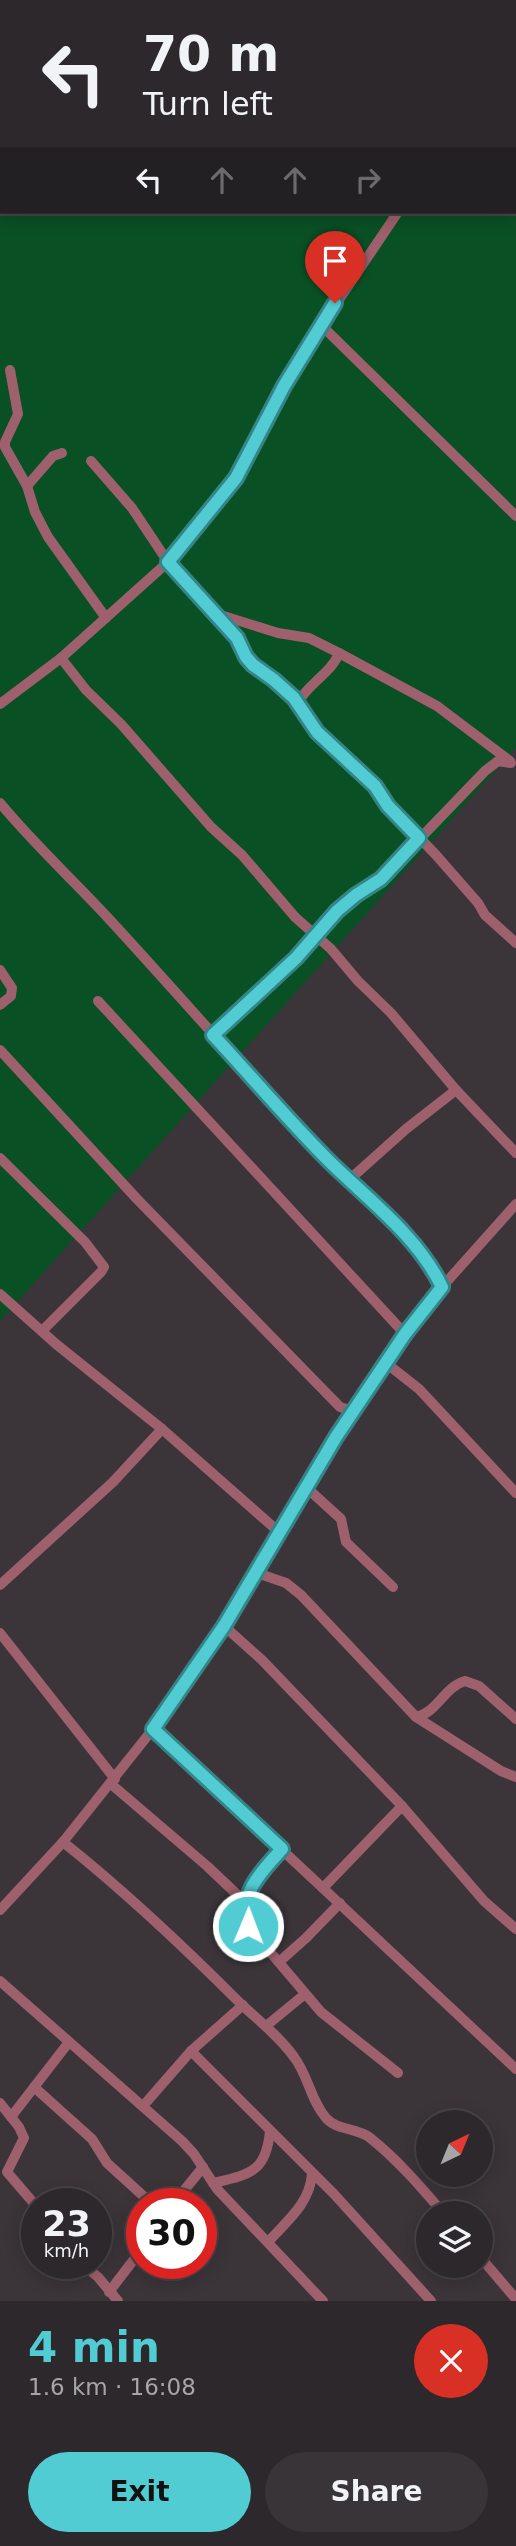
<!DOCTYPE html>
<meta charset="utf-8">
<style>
:root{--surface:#2c282c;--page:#383438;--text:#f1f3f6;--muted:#a6a6a9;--line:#484448;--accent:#51ccd2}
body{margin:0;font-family:"DejaVu Sans",sans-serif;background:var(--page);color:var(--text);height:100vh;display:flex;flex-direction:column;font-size:26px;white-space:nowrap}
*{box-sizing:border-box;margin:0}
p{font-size:23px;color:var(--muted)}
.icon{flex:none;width:38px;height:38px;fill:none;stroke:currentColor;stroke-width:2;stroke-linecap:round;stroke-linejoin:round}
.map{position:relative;height:2301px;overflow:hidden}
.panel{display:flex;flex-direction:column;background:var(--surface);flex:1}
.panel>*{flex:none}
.top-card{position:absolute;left:0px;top:0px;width:516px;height:214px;box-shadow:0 4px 18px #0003,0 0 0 2px var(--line);background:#2c282c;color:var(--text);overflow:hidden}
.needle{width:46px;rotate:43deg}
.fabs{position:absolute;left:416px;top:2110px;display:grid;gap:14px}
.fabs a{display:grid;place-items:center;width:77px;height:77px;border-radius:50%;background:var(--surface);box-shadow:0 4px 18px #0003,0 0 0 2px var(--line);font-size:35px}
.speed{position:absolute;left:21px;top:2188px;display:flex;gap:14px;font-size:35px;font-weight:700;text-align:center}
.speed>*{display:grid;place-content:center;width:91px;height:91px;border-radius:50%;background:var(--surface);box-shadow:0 4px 18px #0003,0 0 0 2px var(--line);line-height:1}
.speed small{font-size:18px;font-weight:400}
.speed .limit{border:10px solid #d22;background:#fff;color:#111}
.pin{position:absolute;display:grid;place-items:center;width:60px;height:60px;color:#fff;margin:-72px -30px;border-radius:50% 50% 50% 0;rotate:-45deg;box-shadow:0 0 7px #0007}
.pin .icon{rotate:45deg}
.me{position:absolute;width:77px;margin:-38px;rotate:1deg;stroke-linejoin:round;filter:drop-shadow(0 0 5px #0008)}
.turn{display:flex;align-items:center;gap:24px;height:147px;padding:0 28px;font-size:32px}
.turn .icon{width:91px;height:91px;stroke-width:2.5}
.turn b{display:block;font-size:49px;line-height:60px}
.lanes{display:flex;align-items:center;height:66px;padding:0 28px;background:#0003;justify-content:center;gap:35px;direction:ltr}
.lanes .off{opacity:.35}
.round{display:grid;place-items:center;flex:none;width:74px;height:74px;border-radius:37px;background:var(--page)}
.overview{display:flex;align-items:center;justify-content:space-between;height:119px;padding:0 28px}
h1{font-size:42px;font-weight:700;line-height:52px;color:var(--accent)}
.button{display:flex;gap:14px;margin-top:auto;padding:14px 28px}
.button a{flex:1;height:80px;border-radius:42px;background:var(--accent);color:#111;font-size:28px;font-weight:700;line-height:80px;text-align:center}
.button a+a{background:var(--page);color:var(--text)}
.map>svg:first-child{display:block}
.green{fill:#0a5025;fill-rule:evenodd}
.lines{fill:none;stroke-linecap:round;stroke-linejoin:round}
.minor{stroke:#9e606c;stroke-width:10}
.route-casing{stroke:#358588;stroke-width:18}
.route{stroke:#51ccd2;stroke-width:12}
</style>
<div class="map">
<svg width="516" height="2301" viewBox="0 0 516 2301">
<rect width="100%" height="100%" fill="#3b353a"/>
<path class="green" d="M0 0H516V748L0 1321ZM2 2H514V212H2Z"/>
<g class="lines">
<g class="minor">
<path d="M453 0 456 2"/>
<path d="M467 2 468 0"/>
<path d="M514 29 516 30"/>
<path d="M321 325 516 516"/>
<path d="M10 370 18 414 5 442V447L27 486 35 512 48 537 106 618"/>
<path d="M91 461 132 508 168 562 237 638 246 657 252 665 274 680 294 698 317 732 375 786 389 806 436 855 478 903 485 915 516 943"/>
<path d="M27 486 53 456 62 453"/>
<path d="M214 613 278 633 309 638 339 653 437 706 510 761"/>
<path d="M61 658 86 690 121 724 211 827 242 855 295 917 331 949 358 981 391 1013 456 1090 516 1153"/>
<path d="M298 703C308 683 331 674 339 653"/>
<path d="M0 704 61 658 168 562 221 497 236 478 301 356 398 212"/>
<path d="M0 803C34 844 73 880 110 920 181 997 249 1076 321 1153 361 1196 416 1233 442 1287"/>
<path d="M0 970 12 988 11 996 0 1005"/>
<path d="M98 1001 405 1334"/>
<path d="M213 1035 234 1013 296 958 337 911 356 895 381 879 485 771 498 761 511 763"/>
<path d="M0 1050 137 1199 340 1407 353 1411"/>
<path d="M0 1158 85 1242 104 1267 101 1272 42 1331"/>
<path d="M349 1180 406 1129 456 1090"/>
<path d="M0 1294 56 1344 162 1429 279 1532"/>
<path d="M386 1363 419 1389 516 1493"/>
<path d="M307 1488 341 1519 346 1542 393 1587"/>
<path d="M254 1572 286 1583 301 1595 416 1717C437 1713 444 1687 465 1681L479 1686 516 1719"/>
<path d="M0 1585 113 1482 162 1429"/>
<path d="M224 1626 262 1660 402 1806 484 1901 516 1929"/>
<path d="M0 1633 115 1779"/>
<path d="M416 1717 501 1771 516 1777"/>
<path d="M153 1729 516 2069"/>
<path d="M111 1784 207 1866 246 1903"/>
<path d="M63 1842C126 1892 184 1947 241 2004 259 2021 279 2036 294 2057 308 2075 311 2101 326 2118 336 2130 356 2128 369 2137 397 2159 421 2187 444 2214"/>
<path d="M282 1849C261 1872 239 1892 248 1926L321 2012 398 2073"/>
<path d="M323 1888 402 1806"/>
<path d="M0 1910 63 1842 153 1729 224 1626 336 1437 405 1334 442 1287 516 1204"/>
<path d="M279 1962 306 1938 340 1903"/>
<path d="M0 1981 182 2141 194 2154 217 2189 323 2301"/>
<path d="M266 2026 305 1994"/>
<path d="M191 2051 334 2194 431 2301"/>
<path d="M34 2087 92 2139 107 2163 151 2203"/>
<path d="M0 2103 19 2127 24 2138 7 2172 37 2207"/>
<path d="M143 2106 191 2051 243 2005"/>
<path d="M11 2117 69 2042"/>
<path d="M213 2183C251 2174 266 2172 270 2131"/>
<path d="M174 2203 203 2167"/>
<path d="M268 2242C287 2221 310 2203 312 2174"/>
<path d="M481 2258 516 2299"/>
<path d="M81 2263 98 2277 118 2301"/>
<path d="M109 2292 142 2249"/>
</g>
</g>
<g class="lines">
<g class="route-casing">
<path id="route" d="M248 1926C239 1893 261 1872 282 1849L153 1729 224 1626 336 1437 405 1334 442 1287C417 1235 366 1198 327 1159 287 1119 251 1076 213 1035L296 958 337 911 356 895 381 879 419 838 388 806 375 786 317 732 294 698 274 680 253 665 246 657 237 638 168 562 236 478 284 386 335 303"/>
</g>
<use href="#route" class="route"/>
</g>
</svg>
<div class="fabs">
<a><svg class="needle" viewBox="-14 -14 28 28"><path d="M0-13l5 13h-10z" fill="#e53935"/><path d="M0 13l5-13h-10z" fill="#a6a6a9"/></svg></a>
<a><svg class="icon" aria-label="layers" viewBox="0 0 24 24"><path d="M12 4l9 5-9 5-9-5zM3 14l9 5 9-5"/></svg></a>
</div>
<div class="speed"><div>23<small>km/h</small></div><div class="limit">30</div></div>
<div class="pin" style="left:335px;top:303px;background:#d93025"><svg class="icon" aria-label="arrive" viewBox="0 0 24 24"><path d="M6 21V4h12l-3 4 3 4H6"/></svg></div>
<svg class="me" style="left:248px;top:1926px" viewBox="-20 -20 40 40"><circle r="17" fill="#51ccd2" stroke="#fff" stroke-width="3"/><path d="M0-11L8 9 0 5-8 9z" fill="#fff"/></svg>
<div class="top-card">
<div class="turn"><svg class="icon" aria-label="left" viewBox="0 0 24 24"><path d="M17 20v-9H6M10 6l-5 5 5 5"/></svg><div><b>70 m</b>Turn left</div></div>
<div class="lanes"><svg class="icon" aria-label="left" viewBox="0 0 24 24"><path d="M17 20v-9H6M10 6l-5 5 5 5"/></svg><svg class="icon off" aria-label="ahead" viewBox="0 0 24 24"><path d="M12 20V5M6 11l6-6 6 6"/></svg><svg class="icon off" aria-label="ahead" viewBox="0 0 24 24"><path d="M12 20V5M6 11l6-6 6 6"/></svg><svg class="icon off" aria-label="right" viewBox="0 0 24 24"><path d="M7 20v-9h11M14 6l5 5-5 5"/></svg></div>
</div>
</div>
<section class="panel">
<div class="overview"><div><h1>4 min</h1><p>1.6 km · 16:08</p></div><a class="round" style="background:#d93025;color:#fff"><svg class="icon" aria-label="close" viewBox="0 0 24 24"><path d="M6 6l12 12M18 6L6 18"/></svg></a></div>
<div class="button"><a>Exit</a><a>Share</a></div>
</section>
